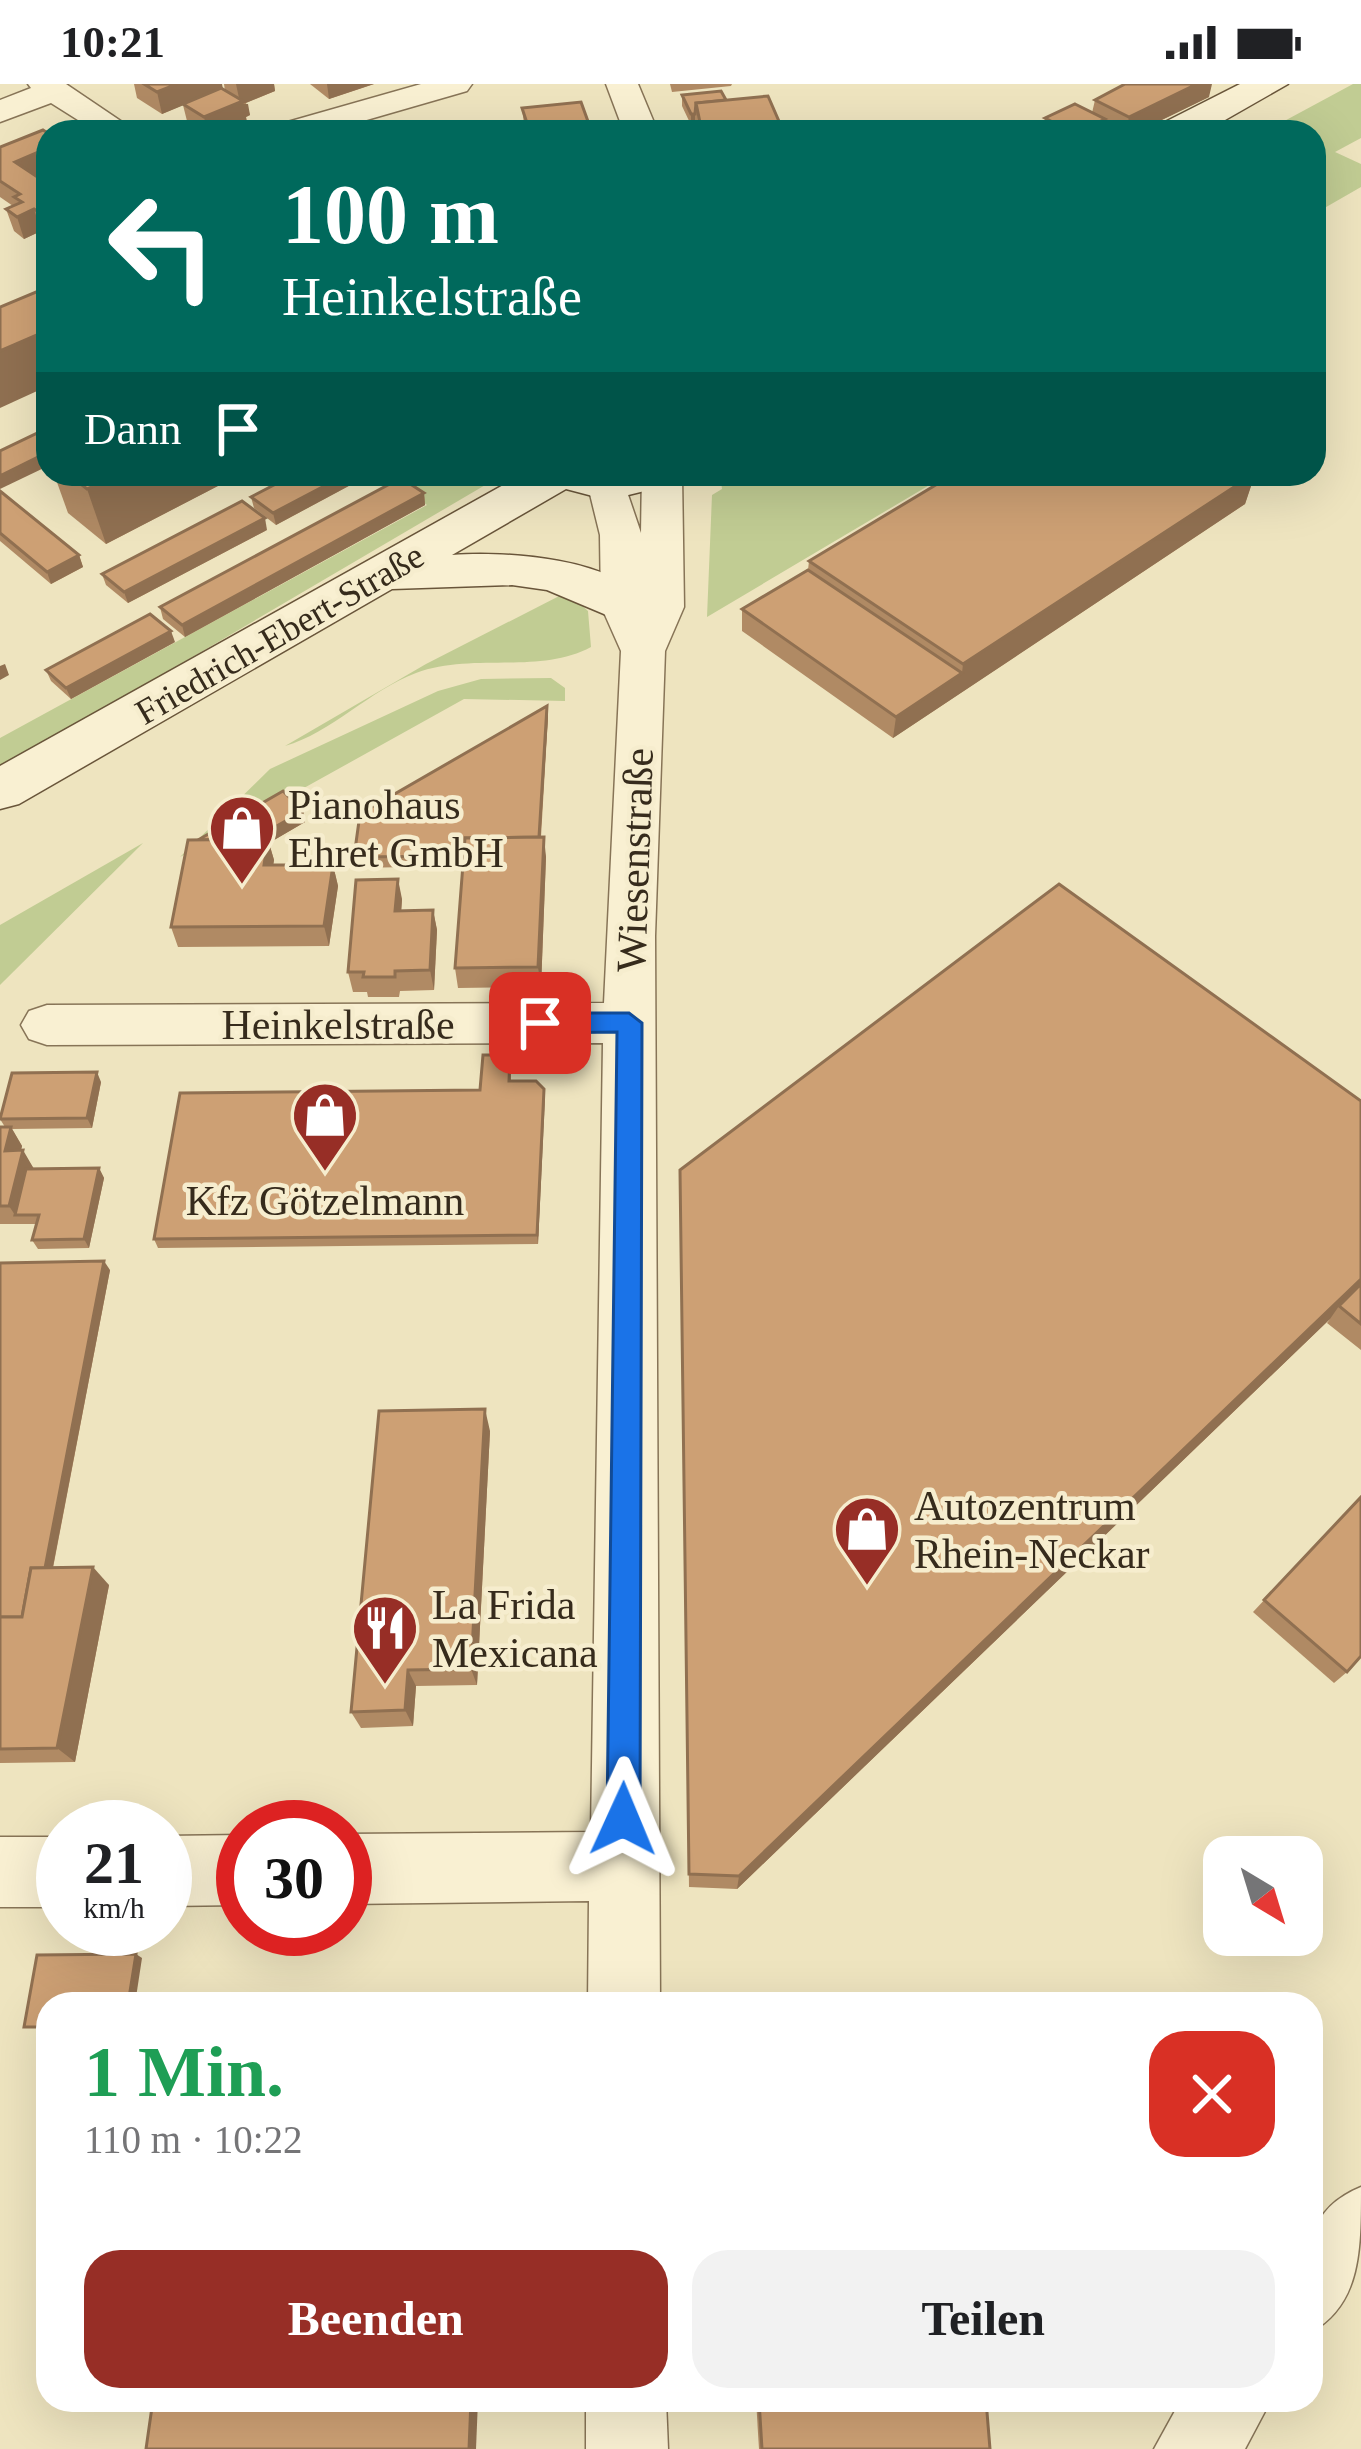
<!DOCTYPE html>
<html lang="de">
<meta charset="utf-8">
<style>
:root{--surface:#fff;--page:#f2f2f2;--text:#202124;--muted:#757577;--accent:#972e26}
body{margin:0;font-family:"Times New Roman",serif;background:var(--page);color:var(--text);height:100vh;display:flex;flex-direction:column;font-size:45px;white-space:nowrap}
*{box-sizing:border-box;margin:0}
p{font-size:39px;color:var(--muted)}
.icon{flex:none;width:66px;height:66px;fill:none;stroke:currentColor;stroke-width:2;stroke-linecap:round;stroke-linejoin:round}
.map{position:relative;flex:1;overflow:hidden}
.details{position:absolute;left:36px;top:1908px;width:1287px;height:420px;display:flex;flex-direction:column;background:var(--surface);border-radius:36px;box-shadow:0 12px 48px #0002}
.details>*{flex:none}
.hud{position:absolute;left:36px;top:36px;width:1290px;height:366px;border-radius:36px;box-shadow:0 12px 48px #0002;background:#00695c;color:#fff;overflow:hidden}
.needle{width:78px;rotate:142deg}
.buttons{position:absolute;left:1203px;top:1752px;display:grid;gap:24px}
.buttons a{display:grid;place-items:center;width:120px;height:120px;border-radius:24px;background:var(--surface);box-shadow:0 12px 48px #0002;font-size:60px}
.speed{position:absolute;left:36px;top:1716px;display:flex;gap:24px;font-size:60px;font-weight:700;text-align:center}
.speed>*{display:grid;place-content:center;width:156px;height:156px;border-radius:50%;background:var(--surface);box-shadow:0 12px 48px #0002;line-height:1}
.speed small{font-size:30px;font-weight:400}
.speed .limit{border:18px solid #d22;background:#fff;color:#111}
.pin{position:absolute;display:grid;place-items:center;width:102px;height:102px;color:#fff;margin:-51px;border-radius:24px;box-shadow:0 6px 18px #0006}
.me{position:absolute;width:132px;margin:-66px;rotate:1deg;stroke-linejoin:round;filter:drop-shadow(0 0 9px #0008)}
.turn{display:flex;align-items:center;gap:42px;height:252px;padding:0 48px;font-size:54px}
.turn .icon{width:156px;height:156px;stroke-width:2.5}
.turn b{display:block;font-size:84px;line-height:102px}
.then{display:flex;align-items:center;height:114px;padding:0 48px;background:#0003;gap:24px;font-size:45px}
.round{display:grid;place-items:center;flex:none;width:126px;height:126px;border-radius:36px;background:var(--page)}
.summary{display:flex;align-items:center;justify-content:space-between;height:204px;padding:0 48px}
h1{font-size:72px;font-weight:700;line-height:90px;color:#1e9e55}
.button{display:flex;gap:24px;margin-top:auto;padding:24px 48px}
.button a{flex:1;height:138px;border-radius:36px;background:var(--accent);color:#fff;font-size:48px;font-weight:700;line-height:138px;text-align:center}
.button a+a{background:var(--page);color:var(--text)}
.status{display:flex;justify-content:space-between;align-items:center;height:84px;padding:0 60px;background:var(--surface);direction:ltr}
.status svg{height:33px;fill:currentColor}
.map>svg:first-child{display:block}
.green{fill:#c1cc93}
.lines{fill:none;stroke-linecap:round;stroke-linejoin:round}
.street-casing{stroke:#877457;stroke-width:3}
.secondary-casing{stroke:#69553a;stroke-width:3}
.street{fill:#f9f0d2;fill-rule:evenodd}
.secondary{fill:#f9f0d2;fill-rule:evenodd}
.wall{fill:#b08a64}
.shaded-wall{fill:#907051}
.building{fill:#cda074;stroke:#907051;stroke-width:3}
.route{fill:#1a73e8;stroke:#114b97;stroke-width:3}
.labels{text-anchor:middle;stroke-width:9;stroke-linejoin:round;paint-order:stroke}
.far-street-label{font-size:36px;fill:#362b1c;stroke:#f6edce}
.poi-label{font-size:42px;fill:#362b1c;stroke:#f6edce;text-anchor:start}
.street-label{font-size:42px;fill:#362b1c;stroke:#f6edce}
</style>
<div class="status"><b>10:21</b><svg viewBox="0 0 49 12"><path d="M0 12V9h3v3zM5 12V6h3v6zM10 12V3h3v9zM15 12V0h3v12zM26 1h20v11H26zM47 4h2v5h-2z"/></svg></div>
<div class="map">
<svg width="1361" height="2365" viewBox="0 0 1361 2365">
<rect width="100%" height="100%" fill="#eee4bf"/>
<g class="green">
<path d="M1353 0H1361V54L1335 68 1361 80V103L1314 130V48H1264Z"/>
<path d="M433 390H504L0 686V654L427 421 405 405Z"/>
<path d="M720 390H948L707 533 712 411 722 405Z"/>
<path d="M567 508 588 527 591 563C539 591 472 568 416 589 370 606 331 649 285 662L426 580Z"/>
<path d="M551 594 565 604V617L464 615 180 773 270 685 438 607 481 595Z"/>
<path d="M143 759 0 901V841Z"/>
</g>
<g class="lines">
<g class="street-casing">
<g id="street">
<path d="M28 0H66L137 48H97L51 19 0 38V16L31 4Z"/>
<path d="M421 0H472L467 7 325 48H272L277 41Z"/>
<path d="M606 0H638L658 48H624Z"/>
<path d="M606 390 622 393 641 449 642 390H682L684 523 665 567 655 852 660 1920H588L589 1817 345 1820V1750L591 1748 603 959 47 961 29 955 21 941 29 927 47 921 604 919 621 567 601 522 600 451 588 402Z"/>
<path d="M243 1751V1821L165 1822V1752Z"/>
<rect x="0" y="1753" width="63" height="70"/>
<path d="M1361 2103C1361 2166 1361 2220 1311 2248 1311 2186 1293 2131 1361 2103Z"/>
<path d="M586 2316H666L668 2365H586Z"/>
<path d="M1181 2316H1271L1245 2365H1154Z"/>
</g>
</g>
<g class="secondary-casing">
<g id="secondary">
<path d="M1240 0H1288L1204 48H1156L1161 40Z"/>
<path d="M523 390H679L673 400 608 416 566 405 452 471C504 467 617 473 648 522L641 533 623 538 547 506 512 501 392 505 19 720 0 725V682Z"/>
</g>
</g>
<use href="#street" class="street"/>
<use href="#secondary" class="secondary"/>
</g>
<g class="wall">
<path d="M134 0H222V5L225 7 224 0H274L275 7 246 19 250 31 246 33 247 39 225 48H198L188 41 183 21 162 30 137 14Z"/>
<path d="M310 0H374L329 15Z"/>
<path d="M670 0H732L731 2 672 8Z"/>
<path d="M682 11 726 16 781 42V48H697L695 41H691L682 22Z"/>
<path d="M1209 13 1137 48H1112L1103 44 1102 48H1043L1045 34 1092 29 1095 16Z"/>
<path d="M522 24 590 43V48H525Z"/>
<path d="M48 49V89L37 93 48 100V151L41 147 24 155 14 147 6 125 13 122 0 113V63Z"/>
<path d="M54 390H241L106 460 68 429Z"/>
<path d="M295 390H371L276 441 254 424 251 413Z"/>
<path d="M382 390H431L412 401 424 409 425 421 185 553 163 535 160 523 393 398Z"/>
<path d="M1255 390 1245 420 893 654 742 547V525L808 486 809 477Z"/>
<path d="M0 407 79 471 83 483 51 500 0 457Z"/>
<path d="M267 446 128 519 106 501 102 490Z"/>
<path d="M175 558 71 615 51 597 46 586Z"/>
<path d="M547 622 548 633 541 753 546 773 541 903 458 904 455 884 462 782 356 784 354 773Z"/>
<path d="M303 727 305 738 269 759 274 776 273 781H333L338 802 329 862 178 863 171 843 198 756Z"/>
<path d="M402 815 401 827 433 826 437 846 434 906 400 907 399 913H368L367 908H353L348 888Z"/>
<path d="M511 981V997L544 1005 538 1160 158 1164 154 1155 480 1006Z"/>
<path d="M101 998 92 1044 12 1045 22 1062 21 1066 34 1085 99 1084 104 1094 89 1164 38 1165 32 1156 36 1140H0V1044L5 1043 0 1035Z"/>
<path d="M1361 1017V1266L1327 1239 1330 1235 737 1805 689 1803 680 1086Z"/>
<path d="M0 1179 110 1186 53 1484 109 1501 75 1678 0 1679Z"/>
<path d="M490 1347 477 1601 416 1602 413 1642 361 1644 351 1628Z"/>
<path d="M1361 1413 1347 1588 1334 1599 1253 1528Z"/>
<path d="M756 2316H986L990 2365H759Z"/>
</g>
<g class="shaded-wall">
<path d="M177 0H222L223 5 162 30 157 8Z"/>
<path d="M236 0H274L275 7 243 20H248L250 31 246 33 247 39 225 48H207L204 33 240 19Z"/>
<path d="M327 0H374L329 15Z"/>
<path d="M1197 0H1212L1209 13 1137 48H1126L1129 33Z"/>
<rect x="691" y="30" width="4" height="11"/>
<path d="M1105 35 1102 48H1077Z"/>
<path d="M781 42V48H719Z"/>
<path d="M48 64V89L22 100 15 78Z"/>
<path d="M34 125 41 147 24 155 17 133Z"/>
<path d="M48 246V302L0 324V267Z"/>
<path d="M48 368V382L0 405V392Z"/>
<path d="M118 390H241L106 460 87 405Z"/>
<path d="M347 390H371L276 441 273 429Z"/>
<path d="M409 390H431L403 405 402 394Z"/>
<path d="M1255 390 1245 420 893 654 896 633 962 589 963 580Z"/>
<path d="M424 409 425 421 185 553 182 541Z"/>
<path d="M265 434 267 446 128 519 124 508Z"/>
<path d="M79 471 83 483 51 500 47 488Z"/>
<path d="M171 547 175 558 71 615 66 604Z"/>
<path d="M5 580 9 591 0 596V582Z"/>
<path d="M547 622 548 633 539 773 538 763Z"/>
<path d="M303 727 305 738 269 759 274 776 270 802 237 765Z"/>
<path d="M544 753 546 773 541 903 538 883Z"/>
<path d="M333 781 338 802 329 862 324 842Z"/>
<path d="M398 795 402 815 400 847 395 827Z"/>
<path d="M433 826 437 846 434 906 430 886Z"/>
<path d="M97 988 101 998 92 1044 87 1034Z"/>
<path d="M544 1005 545 1014 538 1160 537 1151Z"/>
<path d="M11 1043 22 1062 16 1085 5 1067Z"/>
<path d="M23 1066 34 1085 15 1131 21 1140 9 1122Z"/>
<path d="M99 1084 104 1094 89 1164 84 1155Z"/>
<path d="M104 1177 110 1186 40 1550 33 1544Z"/>
<path d="M1361 1195V1205L1339 1222 1330 1235 737 1805 739 1792Z"/>
<path d="M485 1325 490 1347 477 1601 471 1585Z"/>
<path d="M93 1483 109 1501 75 1678 57 1664Z"/>
<path d="M408 1586 416 1602 413 1642 405 1626Z"/>
<path d="M136 1870 142 1874 135 1920H128Z"/>
<path d="M471 2316H478L476 2365H469Z"/>
</g>
<g class="building">
<path d="M144 0H177L157 8Z"/>
<path d="M1125 0H1197L1129 33 1095 16Z"/>
<path d="M221 4 243 17 204 33 183 20Z"/>
<path d="M721 7 726 16 696 19 695 30H691L682 11Z"/>
<path d="M768 12 781 42 702 48 696 19Z"/>
<path d="M581 18 590 43 530 48 522 24Z"/>
<path d="M1075 20 1105 35 1077 48H1072L1045 34Z"/>
<path d="M329 39 342 48H307Z"/>
<path d="M1021 43 1031 48H1010Z"/>
<path d="M43 46 48 49V64L15 78 48 100V134L34 125 17 133 6 125 22 118 14 113 20 110 0 97V63Z"/>
<path d="M48 203V246L0 267V223Z"/>
<path d="M48 344V368L0 392V367Z"/>
<path d="M68 390H118L87 405Z"/>
<path d="M295 390H347L273 429 251 413Z"/>
<path d="M954 390H1254L963 580 809 477Z"/>
<path d="M401 394 424 409 182 541 160 523Z"/>
<path d="M0 407 79 471 47 488 0 449Z"/>
<path d="M242 417 265 434 124 508 102 490Z"/>
<path d="M808 486 962 589 896 633 742 525Z"/>
<path d="M150 530 171 547 66 604 46 586Z"/>
<path d="M547 622 539 753 465 754 463 772 354 773 360 730Z"/>
<path d="M283 707 303 727 254 755 198 756Z"/>
<path d="M544 753 538 883 455 884 465 754Z"/>
<path d="M268 755 264 781H333L324 842 171 843 188 756Z"/>
<path d="M398 795 395 827 433 826 430 886 395 887V893H363L364 888H348L356 796Z"/>
<path d="M1059 800 1361 1017V1195L739 1792 689 1790 680 1086Z"/>
<path d="M483 971H510L509 997H536L544 1005 537 1151 154 1155 180 1009 480 1006Z"/>
<path d="M97 988 87 1034 0 1035 12 989Z"/>
<path d="M0 1043H11L5 1067 23 1066 9 1122H0Z"/>
<path d="M99 1084 84 1155 32 1156 39 1131H15L26 1085Z"/>
<path d="M104 1177 45 1484H31L22 1533H0V1179Z"/>
<path d="M1361 1200V1240L1339 1222Z"/>
<path d="M485 1325 471 1585 408 1586 405 1626 351 1628 379 1327Z"/>
<path d="M1361 1413V1572L1347 1588 1264 1516Z"/>
<path d="M93 1483 57 1664 0 1665V1533H22L31 1484Z"/>
<path d="M136 1870 128 1920H48V1943H24L37 1871Z"/>
<path d="M153 2316H471L469 2365H146Z"/>
<path d="M759 2316H986L990 2365H762Z"/>
</g>
<path class="route" d="M540 929H629L642 939 640 1735 635 1746 623 1751 611 1746 607 1735 617 948 540 949 527 939Z"/>
<defs>
<g id="shop-pin" transform="scale(3.45)"><path d="M0 17L-7.5 6A9.5 9.5 0 1 1 7.5 6Z" fill="#972e26" stroke="#f6edce"/><path d="M-5-2.5h2.3a2.7 3.5 0 0 1 5.4 0H5L5.5 6h-11ZM-1.5-2.5h3a1.5 2.3 0 0 0-3 0Z" fill="#fff"/></g>
<g id="restaurant-pin" transform="scale(3.45)"><path d="M0 17L-7.5 6A9.5 9.5 0 1 1 7.5 6Z" fill="#972e26" stroke="#f6edce"/><path d="M-5-6h1v4h1v-4h1v4h1v-4h1v5L-1.5 .5V6h-2V.5L-5-1ZM5-6V6H3V1.5H1.5Q1.5-4 5-6Z" fill="#fff"/></g>
</defs>
<g fill-rule="evenodd">
<use href="#shop-pin" x="242" y="744"/>
<use href="#shop-pin" x="325" y="1031"/>
<use href="#shop-pin" x="867" y="1445"/>
<use href="#restaurant-pin" x="385" y="1544"/>
</g>
<g class="labels">
<g class="far-street-label">
<text transform="translate(279 549) rotate(-30)" y="13">Friedrich-Ebert-Straße</text>
</g>
<g class="poi-label">
<text x="288" y="735">Pianohaus<tspan x="288" dy="48">Ehret GmbH</tspan></text>
<text x="325" y="1131" text-anchor="middle">Kfz Götzelmann</text>
<text x="914" y="1436">Autozentrum<tspan x="914" dy="48">Rhein-Neckar</tspan></text>
<text x="432" y="1535">La Frida<tspan x="432" dy="48">Mexicana</tspan></text>
</g>
<g class="street-label">
<text transform="translate(634 776) rotate(-88)" y="15">Wiesenstraße</text>
<text x="338" y="955">Heinkelstraße</text>
</g>
</g>
</svg>
<div class="buttons">
<a><svg class="needle" viewBox="-14 -14 28 28"><path d="M0-13l5 13h-10z" fill="#e53935"/><path d="M0 13l5-13h-10z" fill="#757577"/></svg></a>
</div>
<div class="speed"><div>21<small>km/h</small></div><div class="limit">30</div></div>
<div class="pin" style="left:540px;top:939px;background:#d93025"><svg class="icon" aria-label="arrive" viewBox="0 0 24 24"><path d="M6 21V4h12l-3 4 3 4H6"/></svg></div>
<svg class="me" style="left:623px;top:1735px" viewBox="-20 -20 40 40"><path d="M0-17L14 15 0 8-14 15z" fill="#1a73e8" stroke="#fff" stroke-width="4"/></svg>
<div class="hud">
<div class="turn"><svg class="icon" aria-label="left" viewBox="0 0 24 24"><path d="M17 20v-9H6M10 6l-5 5 5 5"/></svg><div><b>100 m</b>Heinkelstraße</div></div>
<div class="then">Dann<svg class="icon" aria-label="arrive" viewBox="0 0 24 24"><path d="M6 21V4h12l-3 4 3 4H6"/></svg></div>
</div>
<section class="details">
<div class="summary"><div><h1>1 Min.</h1><p>110 m · 10:22</p></div><a class="round" style="background:#d93025;color:#fff"><svg class="icon" aria-label="close" viewBox="0 0 24 24"><path d="M6 6l12 12M18 6L6 18"/></svg></a></div>
<div class="button"><a>Beenden</a><a>Teilen</a></div>
</section>
</div>
